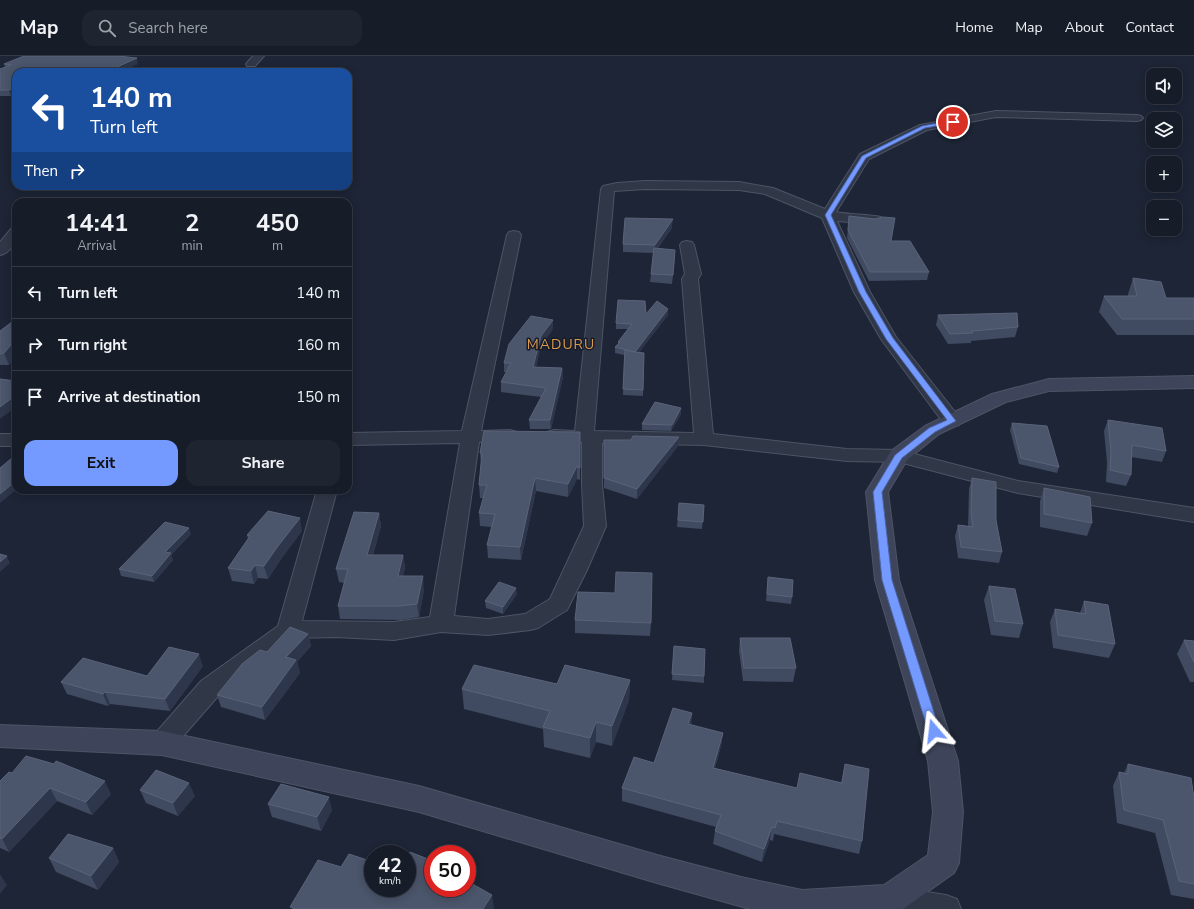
<!DOCTYPE html>
<meta charset="utf-8">
<style>
:root{--surface:#161c28;--page:#1f2530;--text:#f1f3f6;--muted:#9ea1a8;--line:#353a45;--accent:#7499ff}
body{margin:0;font-family:"Nunito Sans",sans-serif;background:var(--page);color:var(--text);height:100vh;display:flex;flex-direction:column;font-size:15px;white-space:nowrap}
*{box-sizing:border-box;margin:0}
p{font-size:13px;color:var(--muted)}
.icon{flex:none;width:22px;height:22px;fill:none;stroke:currentColor;stroke-width:2;stroke-linecap:round;stroke-linejoin:round}
.map{position:relative;flex:1;overflow:hidden}
.side{position:absolute;left:12px;top:142px;width:340px;height:296px;display:flex;flex-direction:column;background:var(--surface);border-radius:12px;box-shadow:0 2px 10px #0003,0 0 0 1px var(--line)}
.side>*{flex:none}
.banner{position:absolute;left:12px;top:12px;width:340px;height:122px;border-radius:12px;box-shadow:0 2px 10px #0003,0 0 0 1px var(--line);background:#1a4fa0;color:#fff;overflow:hidden}
.fabs{position:absolute;left:1146px;top:12px;display:grid;gap:8px}
.fabs a{display:grid;place-items:center;width:36px;height:36px;border-radius:8px;background:var(--surface);box-shadow:0 2px 10px #0003,0 0 0 1px var(--line);font-size:20px}
.speed{position:absolute;left:364px;top:789px;display:flex;gap:8px;font-size:20px;font-weight:700;text-align:center}
.speed>*{display:grid;place-content:center;width:52px;height:52px;border-radius:50%;background:var(--surface);box-shadow:0 2px 10px #0003,0 0 0 1px var(--line);line-height:1}
.speed small{font-size:10px;font-weight:400}
.speed .limit{border:6px solid #d22;background:#fff;color:#111}
.pin{position:absolute;display:grid;place-items:center;width:34px;height:34px;color:#fff;margin:-17px;border:2px solid #fff;border-radius:50%;box-shadow:0 1px 4px #0007}
.me{position:absolute;width:44px;margin:-22px;rotate:343deg;stroke-linejoin:round;filter:drop-shadow(0 0 3px #0008)}
.turn{display:flex;align-items:center;gap:14px;height:84px;padding:0 12px;font-size:18px}
.turn .icon{width:52px;height:52px;stroke-width:2.5}
.turn b{display:block;font-size:28px;line-height:34px}
.then{display:flex;align-items:center;height:38px;padding:0 12px;background:#0003;gap:8px;font-size:15px}
.eta{display:flex;justify-content:space-evenly;align-items:center;height:68px;text-align:center}
.eta b{font-size:24px;font-weight:700;line-height:28px}
.cta{display:flex;gap:8px;margin-top:auto;padding:8px 12px}
.cta a{flex:1;height:46px;border-radius:12px;background:var(--accent);color:#111;font-size:16px;font-weight:700;line-height:46px;text-align:center}
.cta a+a{background:var(--page);color:var(--text)}
ul{padding:0;list-style:none}
li{display:flex;align-items:center;gap:12px;height:52px;padding:0 12px;border-top:1px solid var(--line)}
li div{flex:1}
li b{display:block;font-size:15px}
li em{font-style:normal}
header{display:flex;align-items:center;gap:24px;box-sizing:border-box;height:56px;padding:0 20px;background:var(--surface);border-bottom:1px solid var(--line)}
header strong{font-size:19px}
nav{display:flex;gap:22px;margin-inline-start:auto;font-size:14px}
.search{width:280px;height:36px;background:var(--page);display:flex;align-items:center;gap:10px;box-sizing:border-box;padding:0 14px;border-radius:12px;color:var(--muted);font-size:15px}
.map>svg:first-child{display:block}
.lines{fill:none;stroke-linecap:round;stroke-linejoin:round}
.minor-casing{stroke:#4d5465;stroke-width:2}
.secondary-casing{stroke:#4d5465;stroke-width:2}
.minor{fill:#303747;fill-rule:evenodd}
.secondary{fill:#3e455a;fill-rule:evenodd}
.wall{fill:#404a60}
.shaded-wall{fill:#2d364a}
.building{fill:#4b556b;stroke:#5a6379}
.route{fill:#7499ff;stroke:#4b63a6}
.labels{text-anchor:middle;stroke-width:3;stroke-linejoin:round;paint-order:stroke}
.quarter-label{font-size:14px;letter-spacing:1px;fill:#dc9c4d;stroke:#161c2b}
</style>
<header>
<strong>Map</strong>
<div class="search"><svg class="icon" aria-label="search" viewBox="0 0 24 24"><circle cx="10" cy="10" r="6"/><path d="M15 15l6 6"/></svg>Search here</div>
<nav><a>Home</a><a>Map</a><a>About</a><a>Contact</a></nav>
</header>
<div class="map">
<svg width="1194" height="853" viewBox="0 0 1194 853">
<rect width="100%" height="100%" fill="#1d2536"/>
<g class="lines">
<g class="minor-casing">
<g id="minor">
<path d="M253 0H264L255 10H247L246 8Z"/>
<path d="M996 55 1137 59 1141 60 1143 62 1141 64 1137 65 996 61 927 74 869 103 836 156C851 159 867 158 881 161L883 164 881 167 876 168 837 165 870 236 896 281 959 361 961 365 959 369 952 371 945 369 881 283 854 236 822 162 765 138 739 134 645 133 614 135 594 375 694 377 682 223 685 218 680 189 682 186 687 185 692 186 694 189 701 218 698 223 713 378 847 393 899 394 1018 425 1194 452V466L1018 437 899 406 847 405 704 389 602 387V428L606 470 587 514 567 554 538 572 530 574 488 579 441 576 394 584 336 581 293 582 219 639 171 694 162 698 153 694 149 687 153 680 201 625 278 570 317 434H337L302 565 394 566 430 561 460 387 348 389V377L462 375 507 179 509 176 514 175 519 176 521 179 481 375 510 374 517 376 519 380 517 384 510 386H479L454 560 488 563 525 558 550 543 584 470 582 428V386H554L547 384 545 380 547 376 554 374 575 375 601 133 603 130 617 127 645 125 739 126 773 132 825 153 860 98 920 69Z"/>
<path d="M16 172C16 184 13 196 0 199V186L11 173Z"/>
<rect x="0" y="378" width="16" height="12"/>
<path d="M889 830 946 839 957 843 961 853H878L874 844 878 834Z"/>
</g>
</g>
<g class="secondary-casing">
<path id="secondary" d="M1194 320V332L1049 335 1006 346 939 378 907 404 888 436 899 524 958 705 963 756 959 807 954 817 903 853H750L657 827 419 756 162 699 0 691V669L162 675 419 730 657 799 741 821 802 834 884 829 928 799 933 756 928 705 875 524 866 436 891 395 925 370 992 338 1049 323Z"/>
</g>
<use href="#minor" class="minor"/>
<use href="#secondary" class="secondary"/>
</g>
<g class="wall">
<path d="M4 8H138L16 16 11 40H0V13L5 11Z"/>
<path d="M849 160 875 163 891 185 929 216 927 224 869 225 847 182Z"/>
<path d="M672 172 658 192 675 202 672 228 650 226 651 218 653 197 623 196V188Z"/>
<path d="M1133 222 1166 242H1194V279H1117L1099 256 1104 240H1128V238Z"/>
<path d="M16 233V246L12 235Z"/>
<path d="M668 253V259L639 296 644 297 643 340 623 339 624 299 615 297V291L618 288V286L628 273H616V267L646 258Z"/>
<path d="M938 259 1018 271 1015 281 971 285V287L948 288 936 269Z"/>
<path d="M16 263V300L9 309H0V275Z"/>
<path d="M553 273 541 289 536 311 562 312 563 321 551 373H530L529 364 541 341 501 336V326L507 316H504V307Z"/>
<path d="M681 352V358L671 375 642 374V368Z"/>
<path d="M1108 364 1166 395 1162 406 1131 401V419L1126 430 1106 426 1107 406 1104 375Z"/>
<path d="M1012 367 1059 411 1057 417 1019 408 1010 374Z"/>
<path d="M580 376V424L577 423 568 441 536 435 521 504 488 502 487 489 492 471 480 470 479 457 483 442H480L479 429 481 407 480 397Z"/>
<path d="M679 381 678 390 637 443 604 432V384H631Z"/>
<path d="M972 422 996 464 1002 496 999 507 958 502 955 480 958 469 968 470 969 433Z"/>
<path d="M1044 432 1092 467 1087 480 1040 471V445Z"/>
<path d="M679 447 704 449 702 473 677 471Z"/>
<path d="M379 457 381 470 373 499H403L405 512 403 520 424 534 419 561 401 564 340 563 338 550 344 527 339 526 336 513Z"/>
<path d="M302 475 281 503 268 523 258 522 254 528 232 525 228 512 248 483 247 479Z"/>
<path d="M191 478 171 499 173 504 154 526 121 520 119 513Z"/>
<path d="M768 521 792 541 791 548 766 545Z"/>
<path d="M989 530 1023 568 1019 582 991 579 984 544Z"/>
<path d="M517 538 503 558 486 552 485 545Z"/>
<path d="M1084 545 1115 588 1109 602 1053 592 1050 566 1055 553 1080 557Z"/>
<path d="M575 564 651 567 650 580 575 577Z"/>
<path d="M308 578 311 590 297 606 300 617 265 664 221 651 217 639 267 596Z"/>
<path d="M740 582 796 612 793 626 743 625 739 595Z"/>
<path d="M1184 584 1194 585V626H1190L1177 598Z"/>
<path d="M674 590 704 620V627L672 624Z"/>
<path d="M203 610 170 655 110 648 108 650 67 638 61 626 147 620Z"/>
<path d="M630 624 629 644 612 690 596 686 590 702 544 691 543 673 464 653 462 633Z"/>
<path d="M692 657 691 669 723 677 721 690 715 712 797 732 800 717 841 727 845 708 862 785 859 798 774 778 773 785 770 784 762 806 713 788 715 775 716 771 622 745V732L654 707Z"/>
<path d="M1128 708 1194 742V843L1171 839 1155 777 1117 767 1113 730 1119 716 1124 717Z"/>
<path d="M12 717 111 738 92 759 57 745 9 796 0 792V725Z"/>
<path d="M140 734 195 740 178 760 146 747Z"/>
<path d="M268 748 332 754 321 775 272 761Z"/>
<path d="M113 792 119 806 98 834 56 816 49 802Z"/>
</g>
<g class="shaded-wall">
<path d="M137 2 138 8 121 16H106Z"/>
<path d="M16 31V38L11 40 9 34Z"/>
<path d="M673 163 672 172 654 197 655 189Z"/>
<path d="M668 253V259L635 302V296Z"/>
<path d="M553 264V273L541 289 534 320 533 311 541 280Z"/>
<path d="M16 283V300L9 309 4 297Z"/>
<path d="M562 312 563 321 551 373 550 364Z"/>
<path d="M16 339V351L0 363V351Z"/>
<path d="M681 352V358L671 375 672 369Z"/>
<path d="M679 381 678 390 637 443V433Z"/>
<path d="M577 410V423L568 441V428Z"/>
<path d="M535 422 536 435 521 504 520 491Z"/>
<path d="M16 425V434L0 447V438Z"/>
<path d="M379 457 381 470 369 512 367 499Z"/>
<path d="M300 462 302 475 281 503 268 523 264 510 278 490Z"/>
<path d="M189 472 191 478 171 499 173 504 154 526 152 520 165 496Z"/>
<path d="M403 499 405 512 400 533 398 520Z"/>
<path d="M7 500 10 507 0 516V506Z"/>
<path d="M255 509 258 522 254 528 251 515Z"/>
<path d="M423 520 424 534 419 561 417 548Z"/>
<path d="M516 532 517 538 503 558V551Z"/>
<path d="M308 578 311 590 297 606 300 617 265 664 262 651 286 601Z"/>
<path d="M199 598 203 610 170 655 165 643Z"/>
<path d="M630 624 629 644 612 690V670Z"/>
<path d="M105 636 110 648 108 650 103 638Z"/>
<path d="M692 657 690 670 688 668Z"/>
<path d="M596 666V686L590 702V682Z"/>
<path d="M723 677 721 690 711 725 713 712Z"/>
<path d="M105 725 111 738 92 759 86 746Z"/>
<path d="M189 727 195 740 178 760 173 747Z"/>
<path d="M50 732 57 745 9 796 2 783Z"/>
<path d="M329 741 332 754 321 775 317 761Z"/>
<path d="M772 771 770 784 762 806 764 793Z"/>
<path d="M113 792 119 806 98 834 91 820Z"/>
<path d="M0 818 7 829 0 838Z"/>
<path d="M492 839 494 852 493 853H483Z"/>
</g>
<g class="building">
<path d="M24 0H118L137 2 106 16H16V31L9 34H0V13L11 9 4 8Z"/>
<path d="M849 160 875 163 883 161 895 162 891 185H910L929 216H870L848 174Z"/>
<path d="M625 162 673 163 655 189 623 188Z"/>
<path d="M654 192 675 194 673 219 651 218Z"/>
<path d="M1133 222 1161 226 1166 242H1194V263H1122L1104 240H1137Z"/>
<path d="M16 233V236L12 235Z"/>
<path d="M618 244 645 245 646 258 657 245 668 253 635 296 644 297 643 334 623 333 625 294 635 296 615 291 620 286H618L632 268 616 267Z"/>
<path d="M1017 257 1018 271 972 275 973 277 950 278 938 259Z"/>
<path d="M531 260 553 264 541 280 533 311 562 312 550 364H529L546 332 501 326 511 307H504L509 288Z"/>
<path d="M16 263V283L4 297 0 298V275Z"/>
<path d="M0 323 16 325V339L0 351Z"/>
<path d="M655 346 681 352 672 369 642 368Z"/>
<path d="M1108 364 1162 372 1166 395 1132 389 1131 419 1110 414 1111 395Z"/>
<path d="M1012 367 1047 370 1059 411 1021 402Z"/>
<path d="M484 375 580 376V412L577 410 568 428 535 422 520 491 487 489 495 458 479 457 487 429H479L482 397H480Z"/>
<path d="M633 380 679 381 637 433 604 422V384H631Z"/>
<path d="M12 402 16 403V425L0 438V412Z"/>
<path d="M972 422 996 426V464L1002 496 961 491 958 469 973 471 971 458Z"/>
<path d="M1044 432 1090 441 1092 467 1044 458Z"/>
<path d="M679 447 704 449 703 466 678 464Z"/>
<path d="M268 455 300 462 278 490 264 510 255 509 251 515 228 512 250 480 247 479Z"/>
<path d="M354 456 379 457 367 499H403L398 520H423L417 548 399 550H338L348 513H336Z"/>
<path d="M165 466 189 472 165 496 171 497 152 520 119 513Z"/>
<path d="M0 498 7 500 0 506Z"/>
<path d="M616 516 652 517 651 567 575 564 578 536 615 537Z"/>
<path d="M768 521 793 524 792 541 767 538Z"/>
<path d="M499 526 516 532 503 551 485 545Z"/>
<path d="M989 530 1015 533 1023 568 995 565Z"/>
<path d="M1084 545 1108 549 1115 588 1058 579 1055 553 1086 558Z"/>
<path d="M290 571 308 578 286 601 296 604 262 651 217 639 242 608 260 594 267 596Z"/>
<path d="M740 582H790L796 612H744Z"/>
<path d="M1184 584 1194 585V606Z"/>
<path d="M674 590 705 593 704 620 672 618Z"/>
<path d="M169 591 199 598 165 643 105 636 103 638 61 626 83 602 147 620Z"/>
<path d="M474 609 557 628 565 609 630 624 612 670 596 666 590 682 543 671 550 655 462 633Z"/>
<path d="M673 652 692 657 688 668 723 677 713 712 797 732 800 717 842 727 845 708 869 713 862 785 777 765 775 772 772 771 764 793 715 775 721 759 622 732 634 701 654 707Z"/>
<path d="M26 700 54 708 56 705 105 725 86 746 50 732 2 783 0 782V725L9 716 12 717Z"/>
<path d="M1128 708 1191 722 1194 742V828L1179 825 1163 764 1124 754 1119 716 1128 718Z"/>
<path d="M156 714 189 727 173 747 140 734Z"/>
<path d="M281 728 329 741 317 761 268 748Z"/>
<path d="M68 778 113 792 91 820 49 802Z"/>
<path d="M410 796 433 805V832H467V825L492 839 483 853H295L290 851 318 804 341 811 349 798 373 806V832H407V801Z"/>
</g>
<path class="route" d="M953 64H955V67L925 72 866 102 831 159 866 236 893 282 956 365 935 376 902 402 882 436 892 524 940 675 938 678 934 680 930 678 928 675 882 524 873 436 895 399 929 372 947 364 886 283 859 236 825 159 862 100 922 70Z"/>
<g class="labels">
<g class="quarter-label">
<text x="561" y="293">MADURU</text>
</g>
</g>
</svg>
<div class="fabs">
<a><svg class="icon" aria-label="sound" viewBox="0 0 24 24"><path d="M4 9h4l5-4v14l-5-4H4zM17 9q2 3 0 6"/></svg></a>
<a><svg class="icon" aria-label="layers" viewBox="0 0 24 24"><path d="M12 4l9 5-9 5-9-5zM3 14l9 5 9-5"/></svg></a>
<a>+</a>
<a>−</a>
</div>
<div class="speed"><div>42<small>km/h</small></div><div class="limit">50</div></div>
<div class="pin" style="left:953px;top:66px;background:#d93025"><svg class="icon" aria-label="arrive" viewBox="0 0 24 24"><path d="M6 21V4h12l-3 4 3 4H6"/></svg></div>
<svg class="me" style="left:934px;top:675px" viewBox="-20 -20 40 40"><path d="M0-17L14 15 0 8-14 15z" fill="#7499ff" stroke="#fff" stroke-width="4"/></svg>
<div class="banner">
<div class="turn"><svg class="icon" aria-label="left" viewBox="0 0 24 24"><path d="M17 20v-9H6M10 6l-5 5 5 5"/></svg><div><b>140 m</b>Turn left</div></div>
<div class="then">Then<svg class="icon" aria-label="right" viewBox="0 0 24 24"><path d="M7 20v-9h11M14 6l5 5-5 5"/></svg></div>
</div>
<section class="side">
<div class="eta">
<div><b>14:41</b><p>Arrival</p></div>
<div><b>2</b><p>min</p></div>
<div><b>450</b><p>m</p></div>
</div>
<ul>
<li><svg class="icon" aria-label="left" viewBox="0 0 24 24"><path d="M17 20v-9H6M10 6l-5 5 5 5"/></svg><div><b>Turn left</b></div><em>140 m</em></li>
<li><svg class="icon" aria-label="right" viewBox="0 0 24 24"><path d="M7 20v-9h11M14 6l5 5-5 5"/></svg><div><b>Turn right</b></div><em>160 m</em></li>
<li><svg class="icon" aria-label="arrive" viewBox="0 0 24 24"><path d="M6 21V4h12l-3 4 3 4H6"/></svg><div><b>Arrive at destination</b></div><em>150 m</em></li>
</ul>
<div class="cta"><a>Exit</a><a>Share</a></div>
</section>
</div>
